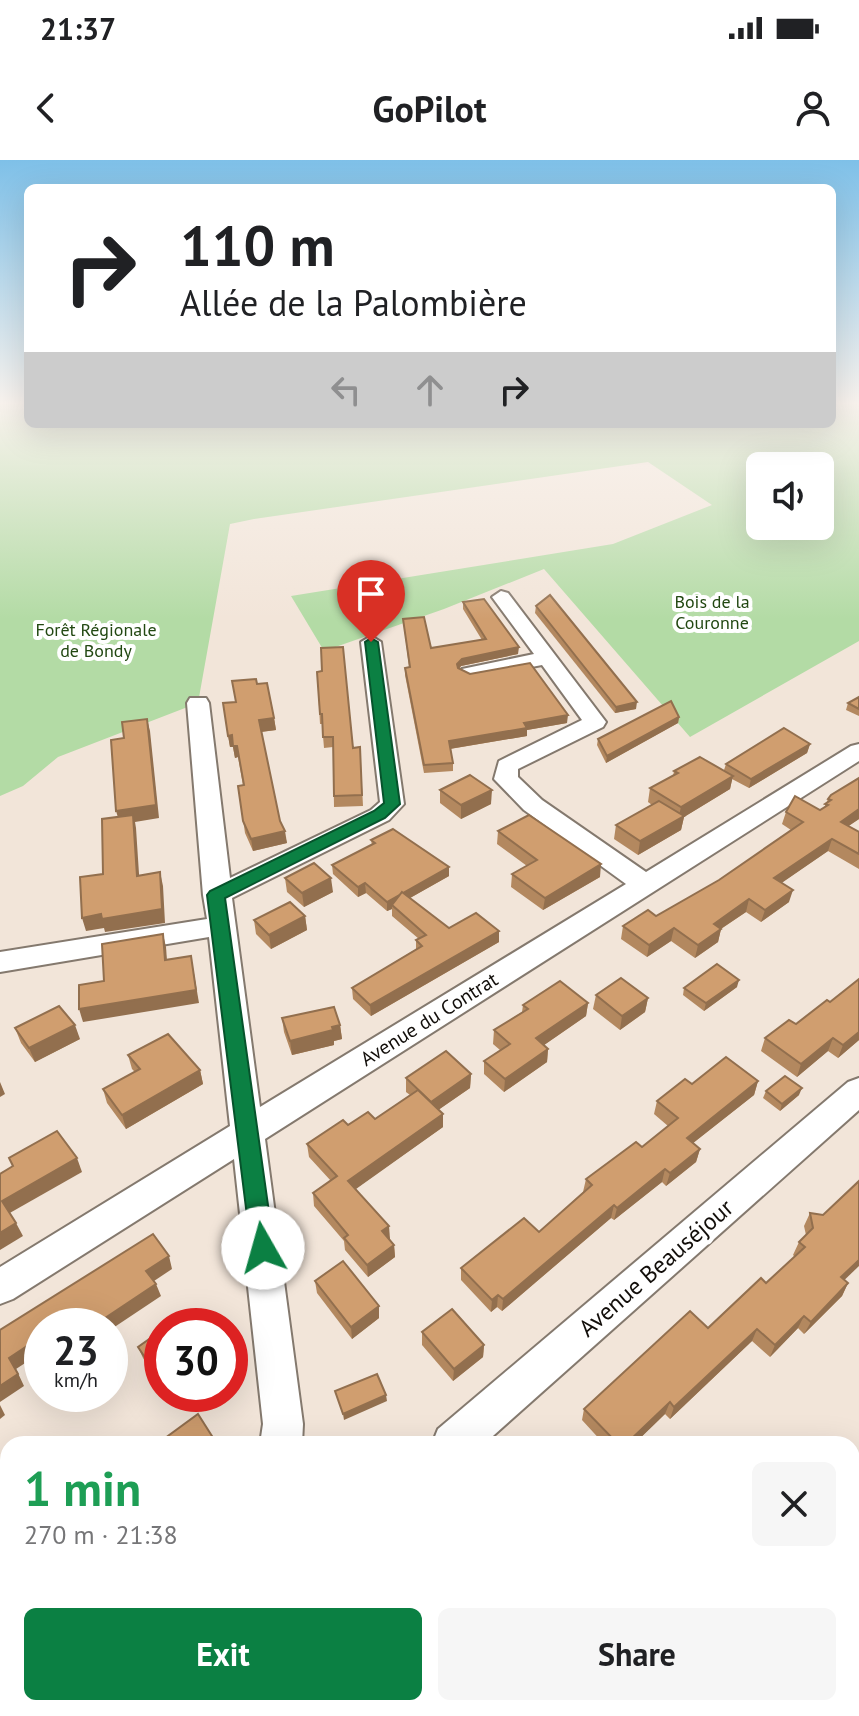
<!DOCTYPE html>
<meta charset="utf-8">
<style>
:root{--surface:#fff;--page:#f6f6f6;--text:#202124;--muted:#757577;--accent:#0b8043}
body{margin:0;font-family:"PT Sans",sans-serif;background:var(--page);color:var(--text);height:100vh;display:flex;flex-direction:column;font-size:30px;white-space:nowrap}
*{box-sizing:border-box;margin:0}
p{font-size:26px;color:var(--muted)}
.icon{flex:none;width:44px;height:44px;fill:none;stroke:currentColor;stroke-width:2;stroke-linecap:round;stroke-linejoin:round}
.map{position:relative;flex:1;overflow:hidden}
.sheet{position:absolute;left:0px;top:1276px;width:860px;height:280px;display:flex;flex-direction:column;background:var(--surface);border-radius:24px 24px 0 0;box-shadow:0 8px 32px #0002}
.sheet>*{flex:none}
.top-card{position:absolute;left:24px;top:24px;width:812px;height:244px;border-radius:12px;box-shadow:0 8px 32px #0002;background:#fff;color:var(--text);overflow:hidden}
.tools{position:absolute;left:746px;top:292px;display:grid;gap:16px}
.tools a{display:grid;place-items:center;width:88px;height:88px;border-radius:12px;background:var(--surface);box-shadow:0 8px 32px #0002;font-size:40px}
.speed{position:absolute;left:24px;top:1148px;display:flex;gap:16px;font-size:40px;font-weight:700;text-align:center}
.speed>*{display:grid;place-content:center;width:104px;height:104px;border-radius:50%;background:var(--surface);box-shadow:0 8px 32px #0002;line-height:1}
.speed small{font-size:20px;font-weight:400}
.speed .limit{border:12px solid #d22;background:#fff;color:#111}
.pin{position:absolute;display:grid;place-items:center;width:68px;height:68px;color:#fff;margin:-82px -34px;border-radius:50% 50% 50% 0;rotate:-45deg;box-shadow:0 0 8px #0007}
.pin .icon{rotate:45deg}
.me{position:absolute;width:88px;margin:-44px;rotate:353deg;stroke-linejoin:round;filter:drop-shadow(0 0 6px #0008)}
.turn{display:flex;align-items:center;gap:28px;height:168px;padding:0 24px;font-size:36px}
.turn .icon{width:104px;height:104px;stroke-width:2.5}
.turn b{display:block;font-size:56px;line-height:68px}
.lanes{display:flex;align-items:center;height:76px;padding:0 24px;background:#0003;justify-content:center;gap:40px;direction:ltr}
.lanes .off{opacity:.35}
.round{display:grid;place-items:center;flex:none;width:84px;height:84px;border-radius:12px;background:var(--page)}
.head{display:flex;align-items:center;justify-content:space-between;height:136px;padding:0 24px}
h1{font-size:48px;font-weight:700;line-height:60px;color:#1e9e55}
.cta{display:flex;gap:16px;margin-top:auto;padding:16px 24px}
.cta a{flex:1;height:92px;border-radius:12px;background:var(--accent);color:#fff;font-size:32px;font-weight:700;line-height:92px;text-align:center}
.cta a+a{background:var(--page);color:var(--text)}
.status{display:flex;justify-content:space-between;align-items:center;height:56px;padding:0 40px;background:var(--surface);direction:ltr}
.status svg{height:22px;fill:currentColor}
header{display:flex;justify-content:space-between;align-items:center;height:104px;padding:0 24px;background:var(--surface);font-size:36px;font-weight:700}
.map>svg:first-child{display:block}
.green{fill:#b3dba5;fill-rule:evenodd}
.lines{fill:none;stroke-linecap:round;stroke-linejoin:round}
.minor-casing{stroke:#84796e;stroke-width:4}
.minor{fill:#fff;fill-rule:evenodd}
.wall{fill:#b3885f}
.shaded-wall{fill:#926f4e}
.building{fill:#d09e6f;stroke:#926f4e;stroke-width:2}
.route{fill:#0b8043;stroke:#07532c;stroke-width:2}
.labels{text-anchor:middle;stroke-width:8;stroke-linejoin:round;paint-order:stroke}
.far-park-label{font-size:18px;fill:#224812;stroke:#fff}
.street-label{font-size:20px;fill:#120e0a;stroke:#fff}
.near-street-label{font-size:24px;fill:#120e0a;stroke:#fff}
</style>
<div class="status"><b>21:37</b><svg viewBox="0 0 49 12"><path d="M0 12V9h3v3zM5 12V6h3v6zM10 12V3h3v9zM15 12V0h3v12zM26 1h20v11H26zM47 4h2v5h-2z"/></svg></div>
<header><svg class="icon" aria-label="back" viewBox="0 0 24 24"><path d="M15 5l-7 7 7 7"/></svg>GoPilot<svg class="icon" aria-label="person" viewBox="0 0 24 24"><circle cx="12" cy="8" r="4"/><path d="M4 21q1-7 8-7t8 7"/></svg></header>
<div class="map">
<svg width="859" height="1556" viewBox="0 0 859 1556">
<rect width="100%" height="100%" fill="#f2e5d9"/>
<path class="green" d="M0 241H28V264H832V241H859V481L690 577 544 409 444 449 324 491 291 436 613 384 712 345 648 302 254 359 230 364 198 543 58 597 23 626 0 636ZM760 306H820V366H760Z"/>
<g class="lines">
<g class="minor-casing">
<g id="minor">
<path d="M501 431 508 433 606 562 603 567 518 609V617L542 640 646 712 851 586 859 584V601L265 979 303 1264 302 1284H260L263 1264 234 999 13 1139 0 1144V1107L230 966 209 777 0 812V792L207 759 203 735 187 543 190 538H206L209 543 230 718 371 650 380 642 361 482 371 476 381 482 404 644 389 660 232 738 260 947 626 724 524 650 494 619 499 601 582 560 542 505 469 519 459 513 462 509 534 494 492 437Z"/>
<path d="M859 918V950L484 1284H432L438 1269 848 922Z"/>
<path d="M120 1548H220L223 1556H174L172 1552 171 1556H117Z"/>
<rect x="240" y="1548" width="48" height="8"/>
</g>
</g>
<use href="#minor" class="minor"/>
</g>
<g class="wall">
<path d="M463 442 518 494 461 506 459 509 567 563 527 570V576L450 589 453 603V611L424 613 405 515V508L409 507 403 459 431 488 482 480 463 449Z"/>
<path d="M536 446 636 549 615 553 535 453Z"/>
<path d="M317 512 353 588 360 587 363 646 334 647 333 587 324 588 322 564H320Z"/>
<path d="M257 524 274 558 276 570 261 572 280 661 287 683 253 691 245 673 238 626 243 625 238 597 235 598 233 587H230L223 543 235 542Z"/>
<path d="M859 537V556L846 550 848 543Z"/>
<path d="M679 557 678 563 606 603 597 585 598 579Z"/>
<path d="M810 584 807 593 749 628 732 619 730 629 684 657 681 670 638 695 614 679 616 665 652 645 648 642 650 628 673 616 674 611 724 610 726 604Z"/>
<path d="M859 618V659L848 666 859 672V709L828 691 781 723 789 742 761 762 746 752 721 769 718 782 695 798 671 781 647 797 621 779 623 766 656 756 719 720 791 670 782 664 786 652 820 650 824 648 828 639Z"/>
<path d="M440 630 491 644 461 659 440 643Z"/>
<path d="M498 671 600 717 543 750 511 727 512 714 527 706 497 684Z"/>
<path d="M371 680 449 716 410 738 449 768 499 771V782L371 856 353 839 352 828 416 789V780L419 779 392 756V749L387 751 366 733 358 737 333 714 332 705 372 685Z"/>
<path d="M285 718 333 732 304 747 287 732Z"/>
<path d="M305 756 307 770 271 789 256 774 254 760Z"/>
<path d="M737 827 704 851 683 835 684 828Z"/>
<path d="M596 835 648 838 645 852 620 870 593 849Z"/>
<path d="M588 843 586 856 544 885 548 889 547 902 504 932 484 914V901L500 890 493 884 494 870 522 852 523 845Z"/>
<path d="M282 858 340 865 342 879 334 881V885L292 895 284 872Z"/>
<path d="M796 864 859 880 838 898 828 891 797 917 761 891 765 878Z"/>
<path d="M15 868 80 879 35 902 21 883Z"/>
<path d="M128 895 200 910 203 924 126 969 107 943 103 929 135 912 132 909Z"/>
<path d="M471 914 470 928 438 950 443 954V967L355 1029 389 1066V1079L394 1085 395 1097 368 1117 345 1090 344 1081 314 1046 313 1033 331 1021 309 997 307 984 348 965 375 959 410 935 406 932V918Z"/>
<path d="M758 921 754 935 693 983 700 989 696 1002 666 1026 662 1022 614 1060 611 1058 502 1151 497 1147 491 1152 461 1120V1108L539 1072 583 1032 586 1019 642 987 668 966 654 954 657 941 692 924Z"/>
<path d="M766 931 799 935 780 951 763 938Z"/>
<path d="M810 1053 845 1120 848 1123 842 1136 804 1174 798 1168 770 1197 752 1181 670 1259 665 1254 634 1284H604L582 1260 584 1249 708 1168 766 1123 795 1097 793 1095 799 1082 806 1075 804 1066Z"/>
<path d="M315 1121 379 1146V1158L352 1179 317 1133Z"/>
<path d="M162 1170V1227L143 1198 138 1187Z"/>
<path d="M422 1172 484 1185 483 1197 453 1221 422 1185Z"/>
<path d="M859 1441V1556H801L808 1548H852V1466L856 1461 852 1457V1449Z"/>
<path d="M367 1548H428L433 1556H372Z"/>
<path d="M586 1548H599L592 1555Z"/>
</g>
<g class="shaded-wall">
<path d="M519 487 518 494 461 506 457 511V504L462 499Z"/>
<path d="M637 542 636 549 615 553 616 547Z"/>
<path d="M568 555 567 563 527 570V576L449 589V581L524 563Z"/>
<path d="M679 557 678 563 606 603 607 596Z"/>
<path d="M274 558 276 570 260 572 259 560Z"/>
<path d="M147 559 150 571 159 658 135 662 136 668 140 729 116 651Z"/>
<path d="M232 575 237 586 238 597 235 598 233 587H230L228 576Z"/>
<path d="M810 584 807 593 749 628 751 619Z"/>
<path d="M733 616 730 629 684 657 681 670 638 695 640 681 678 660 681 647Z"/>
<path d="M492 630 491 644 461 659V645Z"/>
<path d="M859 649V659L837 674 841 662Z"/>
<path d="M285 671 287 683 253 691 251 679Z"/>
<path d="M832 679 828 691 770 731 774 718Z"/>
<path d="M601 704 600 717 543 750 545 738Z"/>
<path d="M449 707V716L394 747 392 745V749L387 751V742Z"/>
<path d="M160 712 163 726 165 763 105 772 104 768 86 771 82 758Z"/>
<path d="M331 718 333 732 304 747 302 733Z"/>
<path d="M365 723 366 733 358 737V727Z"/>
<path d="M793 730 789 742 761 762 765 750Z"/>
<path d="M749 739 746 752 710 776 714 764Z"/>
<path d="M305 756 307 770 271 789 269 775Z"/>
<path d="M674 768 671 781 647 797 649 785Z"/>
<path d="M721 769 718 782 695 798 698 785Z"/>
<path d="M499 771V782L371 856 370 845Z"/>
<path d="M163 774 166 787 168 814 165 800Z"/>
<path d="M191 796 199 843 83 862 79 849Z"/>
<path d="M739 820 737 827 704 851 706 843Z"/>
<path d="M648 838 645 852 620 870 622 856Z"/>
<path d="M588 843 586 856 534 892 536 878Z"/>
<path d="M75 865 80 879 35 902 29 888Z"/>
<path d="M340 865 342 879 334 881V885L292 895 290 881Z"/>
<path d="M859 872V880L838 898 843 885Z"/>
<path d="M833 878 828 891 797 917 801 904Z"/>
<path d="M548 889 547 902 504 932 505 919Z"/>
<path d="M200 910 203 924 126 969 122 955Z"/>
<path d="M471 914 470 928 431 955V942Z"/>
<path d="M758 921 754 935 683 991 687 978Z"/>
<path d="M0 922 5 934 0 937Z"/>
<path d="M802 928 799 935 780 951 782 944Z"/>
<path d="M443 954V967L349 1034 348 1021Z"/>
<path d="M700 989 696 1002 666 1026 670 1013Z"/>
<path d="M77 998 82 1012 8 1054 2 1041Z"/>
<path d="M665 1009 662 1022 614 1060 617 1048Z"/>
<path d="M614 1045 611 1058 502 1151 503 1139Z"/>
<path d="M16 1063 23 1076 0 1090V1073Z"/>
<path d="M389 1066 390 1079 382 1084V1071Z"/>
<path d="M394 1085 395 1097 368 1117 367 1105Z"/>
<path d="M169 1096 172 1109 151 1123 146 1111Z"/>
<path d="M859 1100V1106L834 1130 841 1117Z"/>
<path d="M848 1123 842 1136 804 1174 811 1162Z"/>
<path d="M156 1124 161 1136 110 1170V1166H93Z"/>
<path d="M498 1135 497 1147 491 1152 492 1140Z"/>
<path d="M379 1146V1158L352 1179 351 1167Z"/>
<path d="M804 1156 798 1168 770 1197 775 1185Z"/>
<path d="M757 1169 752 1181 670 1259 674 1247Z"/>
<path d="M42 1176V1192L16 1209 24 1226 0 1242V1226L9 1198Z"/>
<path d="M484 1185 483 1197 453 1221 454 1209Z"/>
<path d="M169 1234H187L173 1244Z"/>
<path d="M386 1235 387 1241 344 1260 343 1254Z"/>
<path d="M670 1242 665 1254 634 1284H626Z"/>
<path d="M0 1245 5 1255 0 1259Z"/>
<path d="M0 1466 8 1482V1490L0 1474Z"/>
<path d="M25 1548H41L32 1556H15Z"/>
</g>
<g class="building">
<path d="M550 435 637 542 616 547 536 446Z"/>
<path d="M484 439 519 487 462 499 457 504 458 508 470 514 530 503 568 555 524 563 527 568 449 581 453 603 424 605 405 508 410 507 403 459 424 457 431 488 486 479 463 442Z"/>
<path d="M343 487 353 588 360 587 362 635 334 636 333 577H323L322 554H320L317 512 322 511 321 488Z"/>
<path d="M256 519 257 524 267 523 274 558 259 560 280 661 285 671 251 679 243 661 238 626 244 625 237 586H233L232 575 228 576 223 543 236 542 232 521Z"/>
<path d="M859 537V549L848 543Z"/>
<path d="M671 541 679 557 607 596 598 579Z"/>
<path d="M147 559 156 645 116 651 111 580 124 578 122 562Z"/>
<path d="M784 568 810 584 751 619 726 604Z"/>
<path d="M700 597 733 616 681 647 650 628 678 613 674 611Z"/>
<path d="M470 615 492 630 461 645 440 630Z"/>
<path d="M859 618V649L841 662 859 672V694L832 679 774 718 793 730 765 750 749 739 714 764 721 769 698 785 674 768 649 785 623 766 648 750 656 756 719 720 803 662 786 652 795 636 820 650 828 645 825 644 831 640 828 639 831 635Z"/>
<path d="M659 641 684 656 640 681 616 665Z"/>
<path d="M133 655 137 716 160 712 162 749 102 759 101 754 82 758 80 717 103 714 102 659Z"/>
<path d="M529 655 601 704 545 738 512 714 537 700 498 671Z"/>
<path d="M393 669 449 707 387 742 365 723 358 727 332 705 375 683 371 680Z"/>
<path d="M314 703 331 718 302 733 285 718Z"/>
<path d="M402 732 449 768 476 753 499 771 370 845 352 828 422 786 416 780 426 775 392 745Z"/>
<path d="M290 742 305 756 269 775 254 760Z"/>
<path d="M163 774 165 800 191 796 196 830 79 849V825L104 821 102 784Z"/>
<path d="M717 804 739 820 706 843 684 828Z"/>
<path d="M621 818 648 838 622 856 596 835Z"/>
<path d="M859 819V872L843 885 833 878 801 904 765 878 789 860 796 864 827 840 830 842Z"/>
<path d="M560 821 588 843 536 878 548 889 505 919 484 901 510 884 494 870 528 849 523 845Z"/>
<path d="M59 846 75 865 29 888 15 868Z"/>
<path d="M334 847 340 865 332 867 333 870 290 881 282 858Z"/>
<path d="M168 874 200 910 122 955 103 929 140 909 128 895Z"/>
<path d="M446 891 471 914 431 942 406 918Z"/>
<path d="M726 897 758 921 687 978 700 989 670 1013 665 1009 617 1048 614 1045 503 1139 498 1135 492 1140 461 1108 524 1058 539 1072 592 1025 586 1019 636 982 642 987 678 958 657 941 685 919 692 924Z"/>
<path d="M785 916 802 928 782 944 766 931Z"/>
<path d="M418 930 443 954 348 1021 389 1066 382 1071 394 1085 367 1105 344 1078 348 1075 313 1033 337 1016 307 984 343 960 348 965 368 952 375 959Z"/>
<path d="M57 971 77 998 2 1041 16 1063 0 1073V1014L13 1006 9 998Z"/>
<path d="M859 1021V1100L841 1117 848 1123 811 1162 804 1156 775 1185 757 1169 674 1247 670 1242 626 1284H618L584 1249 690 1151 708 1168 761 1118 766 1123 805 1087 799 1082 813 1068 810 1053 823 1055Z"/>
<path d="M153 1074 169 1096 146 1111 156 1124 93 1166H67L64 1161 57 1166H42V1176L9 1198 18 1214 0 1226V1170Z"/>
<path d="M343 1101 379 1146 351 1167 315 1121Z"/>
<path d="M452 1149 484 1185 454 1209 422 1172Z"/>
<path d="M184 1156 192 1166H169Z"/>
<path d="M162 1170V1223L138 1187Z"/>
<path d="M377 1214 386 1235 343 1254 335 1231Z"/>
<path d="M198 1254 217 1284H157Z"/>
<path d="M859 1459V1556H803L810 1548H852V1468Z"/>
<path d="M0 1474 8 1490V1548H25L15 1556H0Z"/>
<path d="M370 1548H428L433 1556H376Z"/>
</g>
<linearGradient id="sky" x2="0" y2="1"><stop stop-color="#7ec0e8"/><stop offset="0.53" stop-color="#f9f3ee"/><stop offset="1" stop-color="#f9f3ee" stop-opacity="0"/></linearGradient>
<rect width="859" height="459" fill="url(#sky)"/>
<path class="route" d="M371 478 378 482 400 644 385 658 225 738 274 1088 271 1095 263 1098 254 1095 251 1088 207 735 210 731 374 651 384 643 365 482Z"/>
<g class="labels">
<g class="far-park-label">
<text x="712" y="448">Bois de la<tspan x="712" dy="21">Couronne</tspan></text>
<text x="96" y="476">Forêt Régionale<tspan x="96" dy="21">de Bondy</tspan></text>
</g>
<g class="street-label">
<text transform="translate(429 859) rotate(-32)" y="7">Avenue du Contrat</text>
</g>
<g class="near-street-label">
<text transform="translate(656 1108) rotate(-41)" y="8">Avenue Beauséjour</text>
</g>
</g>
</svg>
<div class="tools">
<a><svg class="icon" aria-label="sound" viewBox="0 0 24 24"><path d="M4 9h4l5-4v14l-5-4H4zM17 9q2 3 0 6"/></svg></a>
</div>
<div class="speed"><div>23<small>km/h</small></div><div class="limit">30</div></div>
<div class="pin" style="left:371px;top:482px;background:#d93025"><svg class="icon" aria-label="arrive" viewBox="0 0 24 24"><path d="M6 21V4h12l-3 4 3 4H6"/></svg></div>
<svg class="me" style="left:263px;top:1088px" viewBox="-20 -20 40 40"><circle r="19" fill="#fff"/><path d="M0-13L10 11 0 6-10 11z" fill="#0b8043"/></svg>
<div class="top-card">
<div class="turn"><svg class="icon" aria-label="right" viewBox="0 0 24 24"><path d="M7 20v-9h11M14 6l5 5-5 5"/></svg><div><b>110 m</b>Allée de la Palombière</div></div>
<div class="lanes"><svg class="icon off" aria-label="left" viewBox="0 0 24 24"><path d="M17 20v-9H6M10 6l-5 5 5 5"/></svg><svg class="icon off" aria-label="ahead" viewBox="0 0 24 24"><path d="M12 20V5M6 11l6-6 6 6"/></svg><svg class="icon" aria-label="right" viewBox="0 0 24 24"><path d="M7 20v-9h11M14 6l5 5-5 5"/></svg></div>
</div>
<section class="sheet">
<div class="head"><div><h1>1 min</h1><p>270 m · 21:38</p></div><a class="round"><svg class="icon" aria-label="close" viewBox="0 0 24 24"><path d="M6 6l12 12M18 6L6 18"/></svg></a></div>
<div class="cta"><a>Exit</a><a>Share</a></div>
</section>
</div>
